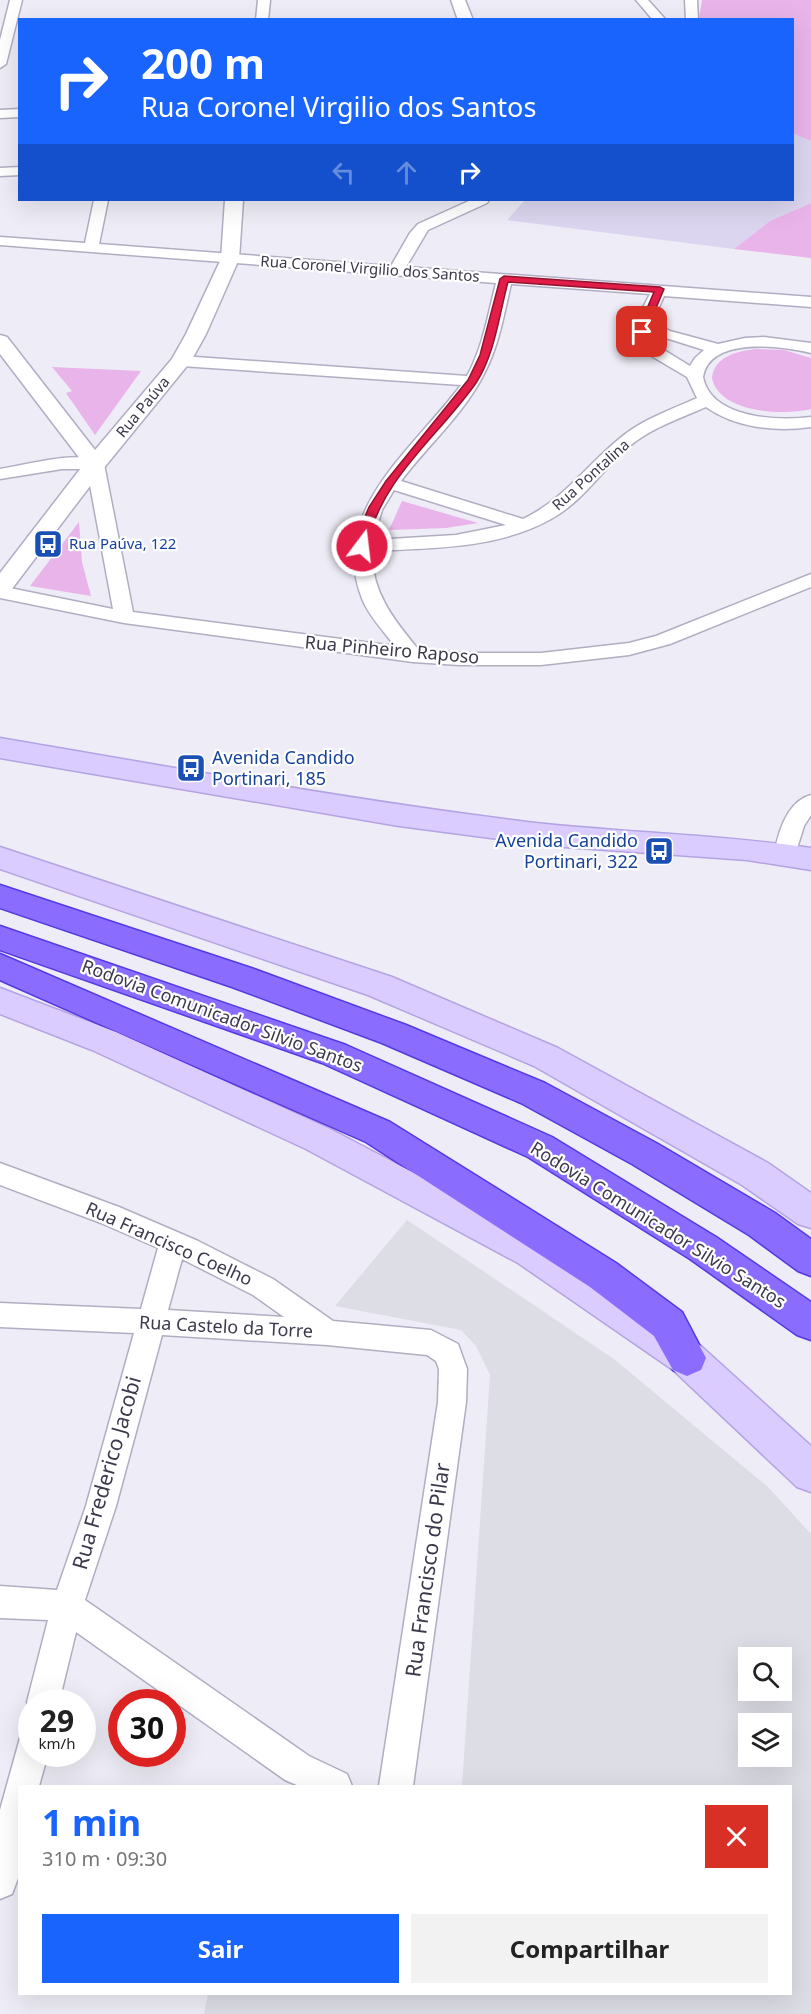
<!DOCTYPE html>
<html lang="pt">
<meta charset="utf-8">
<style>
:root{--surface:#fff;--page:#f2f2f2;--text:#222;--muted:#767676;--accent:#1a64fe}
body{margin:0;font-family:"Noto Sans",sans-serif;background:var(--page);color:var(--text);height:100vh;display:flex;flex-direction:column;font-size:22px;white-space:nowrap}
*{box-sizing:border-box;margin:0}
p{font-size:20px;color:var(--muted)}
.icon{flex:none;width:33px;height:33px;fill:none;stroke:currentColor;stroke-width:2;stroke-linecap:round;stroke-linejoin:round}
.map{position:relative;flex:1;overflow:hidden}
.drawer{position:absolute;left:18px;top:1785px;width:774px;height:210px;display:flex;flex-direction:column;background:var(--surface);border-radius:0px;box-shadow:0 6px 24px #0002}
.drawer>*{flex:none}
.hud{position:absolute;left:18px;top:18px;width:776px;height:183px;border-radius:0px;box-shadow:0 6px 24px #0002;background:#1a64fe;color:#fff;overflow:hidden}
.buttons{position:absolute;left:738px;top:1647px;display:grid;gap:12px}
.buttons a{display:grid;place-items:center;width:54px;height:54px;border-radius:0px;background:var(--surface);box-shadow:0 6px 24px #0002;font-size:30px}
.speed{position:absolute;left:18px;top:1689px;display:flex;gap:12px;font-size:30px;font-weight:700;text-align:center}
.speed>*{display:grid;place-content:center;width:78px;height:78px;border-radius:50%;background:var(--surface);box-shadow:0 6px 24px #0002;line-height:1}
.speed small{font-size:15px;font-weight:400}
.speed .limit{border:9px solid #d22;background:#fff;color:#111}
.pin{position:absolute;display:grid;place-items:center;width:51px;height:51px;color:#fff;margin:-26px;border-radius:12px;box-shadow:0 3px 9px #0006}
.me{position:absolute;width:66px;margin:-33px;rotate:15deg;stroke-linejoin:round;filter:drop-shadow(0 0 4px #0008)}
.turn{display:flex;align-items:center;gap:21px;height:126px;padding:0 24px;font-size:27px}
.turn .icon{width:78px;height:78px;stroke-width:2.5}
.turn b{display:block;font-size:42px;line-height:51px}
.lanes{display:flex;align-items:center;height:57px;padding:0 24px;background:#0003;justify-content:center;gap:30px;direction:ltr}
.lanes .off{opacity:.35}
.round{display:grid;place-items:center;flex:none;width:63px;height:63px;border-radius:0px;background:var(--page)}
.head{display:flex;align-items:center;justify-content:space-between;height:102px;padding:0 24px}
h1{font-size:36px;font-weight:700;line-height:45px;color:var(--accent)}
.primary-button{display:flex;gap:12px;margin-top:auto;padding:12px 24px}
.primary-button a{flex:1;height:69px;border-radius:0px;background:var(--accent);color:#fff;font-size:24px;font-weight:700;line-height:69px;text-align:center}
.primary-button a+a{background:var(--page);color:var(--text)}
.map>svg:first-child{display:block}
.industrial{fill:#dddde6;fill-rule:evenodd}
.education{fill:#dcd5ef}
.green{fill:#e9b4ea}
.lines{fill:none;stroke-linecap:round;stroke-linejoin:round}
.minor-casing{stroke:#b1adc2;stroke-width:3}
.tertiary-casing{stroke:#b1adc2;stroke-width:3}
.secondary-casing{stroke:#b4a3e3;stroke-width:3}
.motorway-casing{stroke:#543ae2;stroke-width:3}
.minor{fill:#fff;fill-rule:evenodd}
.tertiary{fill:#fff;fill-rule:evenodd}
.secondary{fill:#dbccff;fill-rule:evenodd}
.motorway{fill:#8a6dff;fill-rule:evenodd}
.route{fill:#e11d48;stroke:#92132f;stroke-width:1.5}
.labels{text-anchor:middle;stroke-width:4.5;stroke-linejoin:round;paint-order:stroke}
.far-street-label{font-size:15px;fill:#3b394b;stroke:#fff}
.far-transit-label{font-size:15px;fill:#164399;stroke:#fff;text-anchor:start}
.street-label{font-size:18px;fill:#3b394b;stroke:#fff}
.transit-label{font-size:18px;fill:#164399;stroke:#fff;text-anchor:start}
.near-street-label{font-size:21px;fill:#3b394b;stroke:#fff}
</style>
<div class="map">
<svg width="811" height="2014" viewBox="0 0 811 2014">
<rect width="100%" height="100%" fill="#eeecf6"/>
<path class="industrial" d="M407 1220 614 1359 768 1487 811 1534V2014H204L208 1994H790V1786H462L490 1375 476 1346 461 1330 335 1306ZM748 1658H782V1690H748ZM748 1724H782V1756H748Z"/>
<path class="education" d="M792 133 811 141V203L770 221 734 249 507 220 525 200H792Z"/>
<g class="green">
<path d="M702 0H811V141L792 133V20L699 19Z"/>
<path d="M811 203V258L734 249 770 221Z"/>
<path d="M756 349 784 350 811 358V409C783 416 719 413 712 378 714 356 738 351 756 349Z"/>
<path d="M52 367 141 371 95 435 66 393 72 391Z"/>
<path d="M402 501 478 523 446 528 389 530Z"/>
<path d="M79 522 82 562 91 596 30 586Z"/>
</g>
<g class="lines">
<g class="minor-casing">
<g id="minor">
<path d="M10 0H22L6 64 0 68V40Z"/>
<path d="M258 0H270L268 20H256Z"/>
<path d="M636 0H648L666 20H653Z"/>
<path d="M685 0H697L698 20H686Z"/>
<path d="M20 109V117L0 118V110Z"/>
<path d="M20 167V175L0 176V168Z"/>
<path d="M94 200H108L99 244 391 266 410 233 418 224 471 200H489L487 203 428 230 406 267 811 297V307L664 296 652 322 670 331 718 344 745 338 764 337 811 343V353C782 346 710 336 703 377 711 419 778 421 811 417V427C775 432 736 428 706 407 681 418 654 427 632 444 604 467 584 501 551 519 498 549 432 548 372 551 371 591 393 619 418 649L459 653H541L629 643 656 636 811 574V587L670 644 629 655 541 665H459L413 662 124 623 0 598V586L113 609 87 469H62L0 479V469C32 464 69 452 101 460L104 464 133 612 395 646C384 632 370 617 363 601 326 512 413 450 461 385L181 366 173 361 181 356 467 376C483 347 488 314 496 283L0 245V237L85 243ZM511 284 650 294 637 319 635 336 648 354 687 377 697 398C670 410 641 420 619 439 586 466 563 500 523 519L401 481C428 445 465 413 485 372 499 345 504 314 511 284ZM650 333 704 350 695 358 690 366 659 347ZM394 490 506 525 456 535 373 540 382 510Z"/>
<path d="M811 795V815L804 826 793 861 785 863 777 861 774 855C778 833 787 801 811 795Z"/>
<path d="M0 1163 119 1207 198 1241 273 1279 333 1321 431 1330 458 1344 467 1369 466 1402 413 1786H379L438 1402 439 1369 436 1361 427 1355 327 1345 162 1335 116 1506 85 1600 309 1756 347 1774 352 1786H299L285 1780 76 1632 59 1702H32V1713L27 1702 48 1620 0 1618V1586L57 1590 86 1506 134 1333 0 1327V1303L141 1309 158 1248 101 1223 0 1185ZM182 1259 253 1295 284 1317 168 1310Z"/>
<path d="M32 1734V1754H48L39 1786H20V1873L12 1894 0 1899V1810L20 1738Z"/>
</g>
</g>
<g class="tertiary-casing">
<g id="tertiary">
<path d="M451 0H465L473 20H458Z"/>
<path d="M225 200H243L239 259 206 334 191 361 103 469 8 594 0 596V573L84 464 0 354V335L7 337 95 450 172 359 186 334 221 259Z"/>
</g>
</g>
<g class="secondary-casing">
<g id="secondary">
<path d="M0 738C176 768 351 800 527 822 622 833 716 834 811 848V870L747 860 551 846 399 826 0 758Z"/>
<path d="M0 847 392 977 558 1048 768 1163 811 1193V1228L798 1224 742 1185 534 1066 368 995 0 869Z"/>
<path d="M0 988 116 1032 330 1129 544 1241 701 1346 811 1446V1492L797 1487 673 1370 518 1263 306 1149 92 1050 0 1014Z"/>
</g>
</g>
<g class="motorway-casing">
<g id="motorway">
<path d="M0 885 254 969 406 1025 545 1083 658 1144 775 1213 811 1239V1276L798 1271 749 1235 632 1164 521 1103 382 1043 232 987 0 908Z"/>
<path d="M0 926 346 1045 552 1137 716 1237 811 1302V1340L797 1335 690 1259 528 1157 322 1063 0 950Z"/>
<path d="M0 954 390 1122 616 1263 682 1312 706 1358 701 1370 687 1376 673 1370 654 1336 590 1287 366 1142 0 980Z"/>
</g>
</g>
<use href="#minor" class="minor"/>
<use href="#tertiary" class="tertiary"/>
<use href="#secondary" class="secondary"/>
<use href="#motorway" class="motorway"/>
</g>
<path class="route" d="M504 276 660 287 664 289 646 332 642 334 637 332 654 292 508 282C499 315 495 354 476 383 439 436 380 479 367 546L358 548 361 526 369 507 386 481 468 380 480 355 500 279Z"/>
<defs>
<g id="bus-square" transform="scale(1.5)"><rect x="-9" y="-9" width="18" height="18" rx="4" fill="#1a4fb4" stroke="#fff"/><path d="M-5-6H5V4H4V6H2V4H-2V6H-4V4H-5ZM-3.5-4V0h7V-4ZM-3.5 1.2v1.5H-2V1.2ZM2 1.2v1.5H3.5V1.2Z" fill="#fff"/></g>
</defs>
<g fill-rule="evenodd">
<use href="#bus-square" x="48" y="544"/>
<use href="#bus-square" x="191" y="768"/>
<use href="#bus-square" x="659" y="851"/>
</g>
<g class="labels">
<g class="far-street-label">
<text transform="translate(370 269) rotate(4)" y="5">Rua Coronel Virgilio dos Santos</text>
<text transform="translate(143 407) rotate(-50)" y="5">Rua Paúva</text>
<text transform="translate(591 475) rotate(-42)" y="5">Rua Pontalina</text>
</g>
<g class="far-transit-label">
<text x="69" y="549">Rua Paúva, 122</text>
</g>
<g class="street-label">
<text transform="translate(392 650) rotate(5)" y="6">Rua Pinheiro Raposo</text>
<text transform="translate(222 1016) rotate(20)" y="6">Rodovia Comunicador Silvio Santos</text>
<text transform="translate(658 1225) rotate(32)" y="6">Rodovia Comunicador Silvio Santos</text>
<text transform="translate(169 1244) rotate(24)" y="6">Rua Francisco Coelho</text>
<text transform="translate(226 1327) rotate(3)" y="6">Rua Castelo da Torre</text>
</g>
<g class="transit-label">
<text x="212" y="764">Avenida Candido<tspan x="212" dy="21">Portinari, 185</tspan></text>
<text x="638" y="847" text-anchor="end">Avenida Candido<tspan x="638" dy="21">Portinari, 322</tspan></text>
</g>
<g class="near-street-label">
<text transform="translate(107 1473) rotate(-74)" y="7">Rua Frederico Jacobi</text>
<text transform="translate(428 1570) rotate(-82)" y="7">Rua Francisco do Pilar</text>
</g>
</g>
</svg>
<div class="buttons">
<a><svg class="icon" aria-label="search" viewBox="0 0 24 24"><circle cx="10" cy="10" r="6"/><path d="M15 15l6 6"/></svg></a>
<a><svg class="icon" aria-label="layers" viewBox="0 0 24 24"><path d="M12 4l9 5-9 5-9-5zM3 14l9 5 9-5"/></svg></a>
</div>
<div class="speed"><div>29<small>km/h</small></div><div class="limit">30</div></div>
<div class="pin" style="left:642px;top:332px;background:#d93025"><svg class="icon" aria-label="arrive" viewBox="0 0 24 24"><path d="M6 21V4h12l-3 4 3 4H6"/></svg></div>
<svg class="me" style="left:362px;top:546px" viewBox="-20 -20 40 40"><circle r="17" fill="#e11d48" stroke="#fff" stroke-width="3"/><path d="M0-11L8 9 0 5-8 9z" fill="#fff"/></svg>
<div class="hud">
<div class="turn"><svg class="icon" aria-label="right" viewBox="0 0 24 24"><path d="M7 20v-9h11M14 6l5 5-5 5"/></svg><div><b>200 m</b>Rua Coronel Virgilio dos Santos</div></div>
<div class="lanes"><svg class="icon off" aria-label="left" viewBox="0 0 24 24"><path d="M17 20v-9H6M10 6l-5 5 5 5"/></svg><svg class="icon off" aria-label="ahead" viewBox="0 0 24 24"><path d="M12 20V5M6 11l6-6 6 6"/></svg><svg class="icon" aria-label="right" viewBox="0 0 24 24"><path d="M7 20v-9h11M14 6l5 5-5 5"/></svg></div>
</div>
<section class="drawer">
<div class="head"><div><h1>1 min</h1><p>310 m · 09:30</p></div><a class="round" style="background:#d93025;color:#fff"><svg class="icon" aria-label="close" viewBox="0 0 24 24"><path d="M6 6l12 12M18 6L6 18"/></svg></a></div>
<div class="primary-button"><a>Sair</a><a>Compartilhar</a></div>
</section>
</div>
